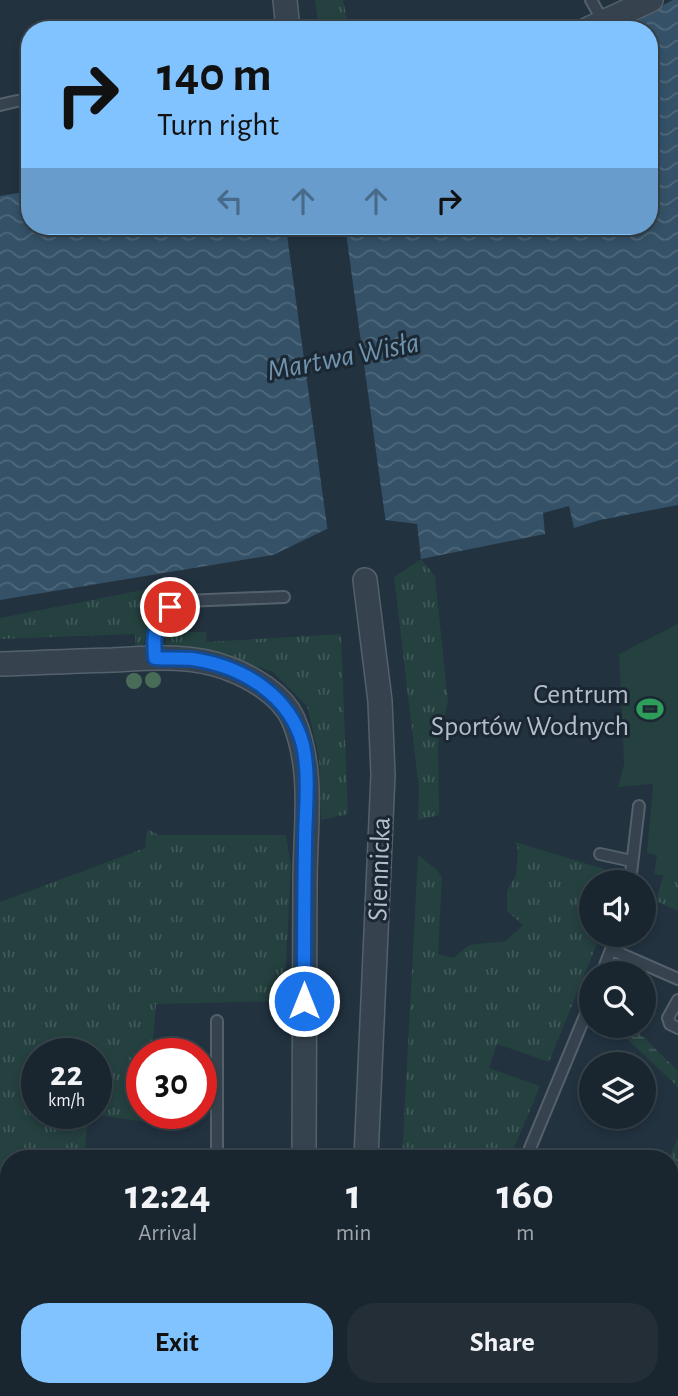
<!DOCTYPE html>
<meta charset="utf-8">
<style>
:root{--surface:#1a262f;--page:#232e37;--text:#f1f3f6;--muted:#9fa5aa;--line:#38434b;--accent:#81c3ff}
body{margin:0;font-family:"Alegreya Sans",sans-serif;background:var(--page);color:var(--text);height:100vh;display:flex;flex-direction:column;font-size:26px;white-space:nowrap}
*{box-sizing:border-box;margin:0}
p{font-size:23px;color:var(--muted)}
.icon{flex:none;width:38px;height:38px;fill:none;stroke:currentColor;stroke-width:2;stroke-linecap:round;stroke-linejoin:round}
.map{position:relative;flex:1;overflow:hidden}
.drawer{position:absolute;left:0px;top:1150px;width:679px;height:247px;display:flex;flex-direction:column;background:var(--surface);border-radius:28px 28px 0 0;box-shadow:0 4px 10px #0003,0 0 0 2px var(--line)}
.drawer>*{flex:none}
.banner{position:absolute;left:21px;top:21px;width:637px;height:214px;border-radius:28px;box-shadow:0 4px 10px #0003,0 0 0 2px var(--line);background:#81c3ff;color:#111;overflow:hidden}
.controls{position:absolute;left:579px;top:870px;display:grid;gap:14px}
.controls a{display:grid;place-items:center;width:77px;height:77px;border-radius:50%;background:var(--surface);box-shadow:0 4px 10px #0003,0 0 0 2px var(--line);font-size:35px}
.speed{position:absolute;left:21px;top:1038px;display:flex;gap:14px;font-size:35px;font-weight:700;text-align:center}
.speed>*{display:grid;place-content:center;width:91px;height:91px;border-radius:50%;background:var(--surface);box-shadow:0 4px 10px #0003,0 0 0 2px var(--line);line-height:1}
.speed small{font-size:18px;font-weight:400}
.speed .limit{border:10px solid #d22;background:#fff;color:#111}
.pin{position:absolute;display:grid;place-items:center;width:60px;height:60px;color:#fff;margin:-30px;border:4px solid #fff;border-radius:50%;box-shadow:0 2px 7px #0007}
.me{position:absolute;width:77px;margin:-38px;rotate:0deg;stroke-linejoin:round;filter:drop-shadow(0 0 5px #0008)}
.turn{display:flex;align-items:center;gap:24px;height:147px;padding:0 21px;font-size:32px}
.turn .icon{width:91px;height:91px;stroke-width:2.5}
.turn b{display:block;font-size:49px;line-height:60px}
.lanes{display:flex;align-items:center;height:66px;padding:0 21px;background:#0003;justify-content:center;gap:35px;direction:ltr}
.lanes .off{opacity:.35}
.eta{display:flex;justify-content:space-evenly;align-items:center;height:119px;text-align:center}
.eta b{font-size:42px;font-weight:700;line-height:49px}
.cta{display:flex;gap:14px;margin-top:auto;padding:14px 21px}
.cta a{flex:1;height:80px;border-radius:28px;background:var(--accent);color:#111;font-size:28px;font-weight:700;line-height:80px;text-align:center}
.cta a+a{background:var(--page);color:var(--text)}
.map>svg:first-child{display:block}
.grass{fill:url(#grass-tufts);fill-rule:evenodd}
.wetland{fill:url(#wetland-marsh)}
.pitch{fill:#24403f}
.water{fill:url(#water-waves)}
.pier{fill:#22323f}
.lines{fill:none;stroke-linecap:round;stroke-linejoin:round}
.lane-casing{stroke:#54616c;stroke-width:14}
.street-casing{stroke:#54616c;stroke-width:26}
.lane{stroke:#36434e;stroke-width:10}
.street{stroke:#36434e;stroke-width:23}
.tree{fill:#486c58}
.route-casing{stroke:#114b97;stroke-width:18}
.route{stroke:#1a73e8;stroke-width:12}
.labels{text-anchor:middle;stroke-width:6;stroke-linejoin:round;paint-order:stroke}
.poi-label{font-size:28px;fill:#b2beca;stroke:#1b2833;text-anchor:end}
.street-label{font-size:28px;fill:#b2beca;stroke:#1b2833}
.water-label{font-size:30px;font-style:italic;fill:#7094af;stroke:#1b2833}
</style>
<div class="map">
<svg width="678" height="1396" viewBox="0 0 678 1396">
<defs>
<pattern id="grass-tufts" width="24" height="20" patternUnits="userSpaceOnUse" patternTransform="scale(1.75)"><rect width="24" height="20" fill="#24403f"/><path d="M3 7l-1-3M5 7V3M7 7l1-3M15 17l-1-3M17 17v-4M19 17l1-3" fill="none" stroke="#415a59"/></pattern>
<pattern id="wetland-marsh" width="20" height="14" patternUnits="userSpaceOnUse" patternTransform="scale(1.75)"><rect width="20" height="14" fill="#24403f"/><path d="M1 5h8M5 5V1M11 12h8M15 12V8" fill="none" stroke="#415a59"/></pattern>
<pattern id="water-waves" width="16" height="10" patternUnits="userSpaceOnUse" patternTransform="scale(1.75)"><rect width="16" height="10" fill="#345167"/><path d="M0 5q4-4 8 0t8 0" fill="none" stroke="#4f687b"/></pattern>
</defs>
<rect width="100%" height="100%" fill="#22323f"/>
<g class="grass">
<path d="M315 0H343L349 30H319Z"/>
<path d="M421 559 435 576 448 702 438 743 439 815 418 820 419 789 394 577Z"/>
<path d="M158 587 160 608 147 628 144 643 136 652 135 634 0 639V618Z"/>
<path d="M184 618 187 632H206L207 642 341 634 348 814 321 820 319 757 307 706 273 672 219 654 167 646 164 636 170 626Z"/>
<path d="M147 829 159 835H286L291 866 284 1001 156 1004 152 1053 142 1054V1113H146V1122L88 1114 84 1158H9V1388H233L235 1396H0V902L145 848ZM37 1054H96V1113H37Z"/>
<path d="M515 842 614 872 612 882H592V934L599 935 598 941 549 1062 497 1044 489 1068 540 1086 510 1158H402L418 855 436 869 442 877 438 954 453 958 469 945 506 941 523 925 507 911V891L516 875 518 850Z"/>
<path d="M663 876 678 879V911L656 901Z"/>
<path d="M394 1388H419L415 1396H396Z"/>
</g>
<g class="wetland">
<path d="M613 1026H632L678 1071V1087Z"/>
<path d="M678 1137V1170L670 1185 669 1158Z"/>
</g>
<path class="pitch" d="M678 624V879L654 874 657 855 647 853 653 784 618 787 624 764 619 654Z"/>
<path class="water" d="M673 0H678V505L600 520 574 528 569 506 543 513 545 534 421 559 417 524 385 520 327 529 273 555 0 600V196L30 191V226H248L250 235C285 238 320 236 354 226H649V30H616Z"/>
<path class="pier" d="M345 226 386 524 328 533 287 235Z"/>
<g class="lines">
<g class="lane-casing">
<g id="lane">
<path d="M591 0 603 21"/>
<path d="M0 105 17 101"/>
<path d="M155 658C153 629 156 614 184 601L284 597"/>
<path d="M600 854 632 861"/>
<path d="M630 882 639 806"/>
<path d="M612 950 678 979"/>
<path d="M602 973 617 934"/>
<path d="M678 1000 668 1018 670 1024 678 1028"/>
<path d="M217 1158V1021"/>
<path d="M526 1158 592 999"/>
<path d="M670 1220 678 1205"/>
<path d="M670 1261 678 1265"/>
<path d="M249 1388 252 1396"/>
<path d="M434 1396 436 1388"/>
</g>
</g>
<g class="street-casing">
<g id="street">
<path d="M285 0 288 30"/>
<path d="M586 30 651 0"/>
<path d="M365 580 380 701 383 775 366 1158"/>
<path d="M0 664C37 663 74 661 112 660 150 658 191 654 227 668 252 677 282 695 293 719 315 770 305 828 305 882 304 974 304 1066 304 1158"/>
<path d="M279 1396 282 1388"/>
<path d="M356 1396V1388"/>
</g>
</g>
<use href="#lane" class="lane"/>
<use href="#street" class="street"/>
</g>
<g class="tree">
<circle cx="153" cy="680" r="8"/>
<circle cx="134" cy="681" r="8"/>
</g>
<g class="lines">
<g class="route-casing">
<path id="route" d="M170 607C154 627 153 633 155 658 167 659 180 658 192 659 242 666 290 695 303 745 310 778 305 813 305 846 304 898 304 949 304 1001"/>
</g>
<use href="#route" class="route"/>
</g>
<defs>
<g id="stadium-bare" transform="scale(2.1)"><path d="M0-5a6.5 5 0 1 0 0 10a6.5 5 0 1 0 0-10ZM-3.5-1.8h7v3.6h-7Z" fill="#2e9e5b" stroke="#1b2833" stroke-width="2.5" paint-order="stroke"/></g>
</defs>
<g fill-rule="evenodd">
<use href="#stadium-bare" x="650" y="709"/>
</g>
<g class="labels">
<g class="poi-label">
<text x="629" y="703">Centrum<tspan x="629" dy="32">Sportów Wodnych</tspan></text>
</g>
<g class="street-label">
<text transform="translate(378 869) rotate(-88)" y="10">Siennicka</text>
</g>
<g class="water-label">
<text transform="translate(343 356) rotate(-11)" y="10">Martwa Wisła</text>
</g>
</g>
</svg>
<div class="controls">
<a><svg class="icon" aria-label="sound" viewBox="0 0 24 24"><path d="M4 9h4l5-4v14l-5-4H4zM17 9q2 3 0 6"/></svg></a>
<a><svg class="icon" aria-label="search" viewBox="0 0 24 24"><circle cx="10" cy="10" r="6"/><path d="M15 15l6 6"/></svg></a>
<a><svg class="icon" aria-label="layers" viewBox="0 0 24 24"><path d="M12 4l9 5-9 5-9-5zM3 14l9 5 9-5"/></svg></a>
</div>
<div class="speed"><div>22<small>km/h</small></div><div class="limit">30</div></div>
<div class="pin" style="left:170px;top:607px;background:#d93025"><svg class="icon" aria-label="arrive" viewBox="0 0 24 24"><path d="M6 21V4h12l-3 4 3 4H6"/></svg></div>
<svg class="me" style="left:304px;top:1001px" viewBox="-20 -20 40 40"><circle r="17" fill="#1a73e8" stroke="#fff" stroke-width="3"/><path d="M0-11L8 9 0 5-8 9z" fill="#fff"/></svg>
<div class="banner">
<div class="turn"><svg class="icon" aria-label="right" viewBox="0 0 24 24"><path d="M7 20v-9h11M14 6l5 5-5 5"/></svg><div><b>140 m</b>Turn right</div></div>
<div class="lanes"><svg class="icon off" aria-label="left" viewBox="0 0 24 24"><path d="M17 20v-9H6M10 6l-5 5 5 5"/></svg><svg class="icon off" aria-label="ahead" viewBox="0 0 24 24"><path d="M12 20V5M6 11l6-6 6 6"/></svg><svg class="icon off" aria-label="ahead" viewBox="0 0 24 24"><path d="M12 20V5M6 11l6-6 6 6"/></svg><svg class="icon" aria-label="right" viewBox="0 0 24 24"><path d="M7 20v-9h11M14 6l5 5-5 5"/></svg></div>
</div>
<section class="drawer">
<div class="eta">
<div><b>12:24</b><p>Arrival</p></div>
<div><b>1</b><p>min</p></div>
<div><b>160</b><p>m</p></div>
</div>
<div class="cta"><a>Exit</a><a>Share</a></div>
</section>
</div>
